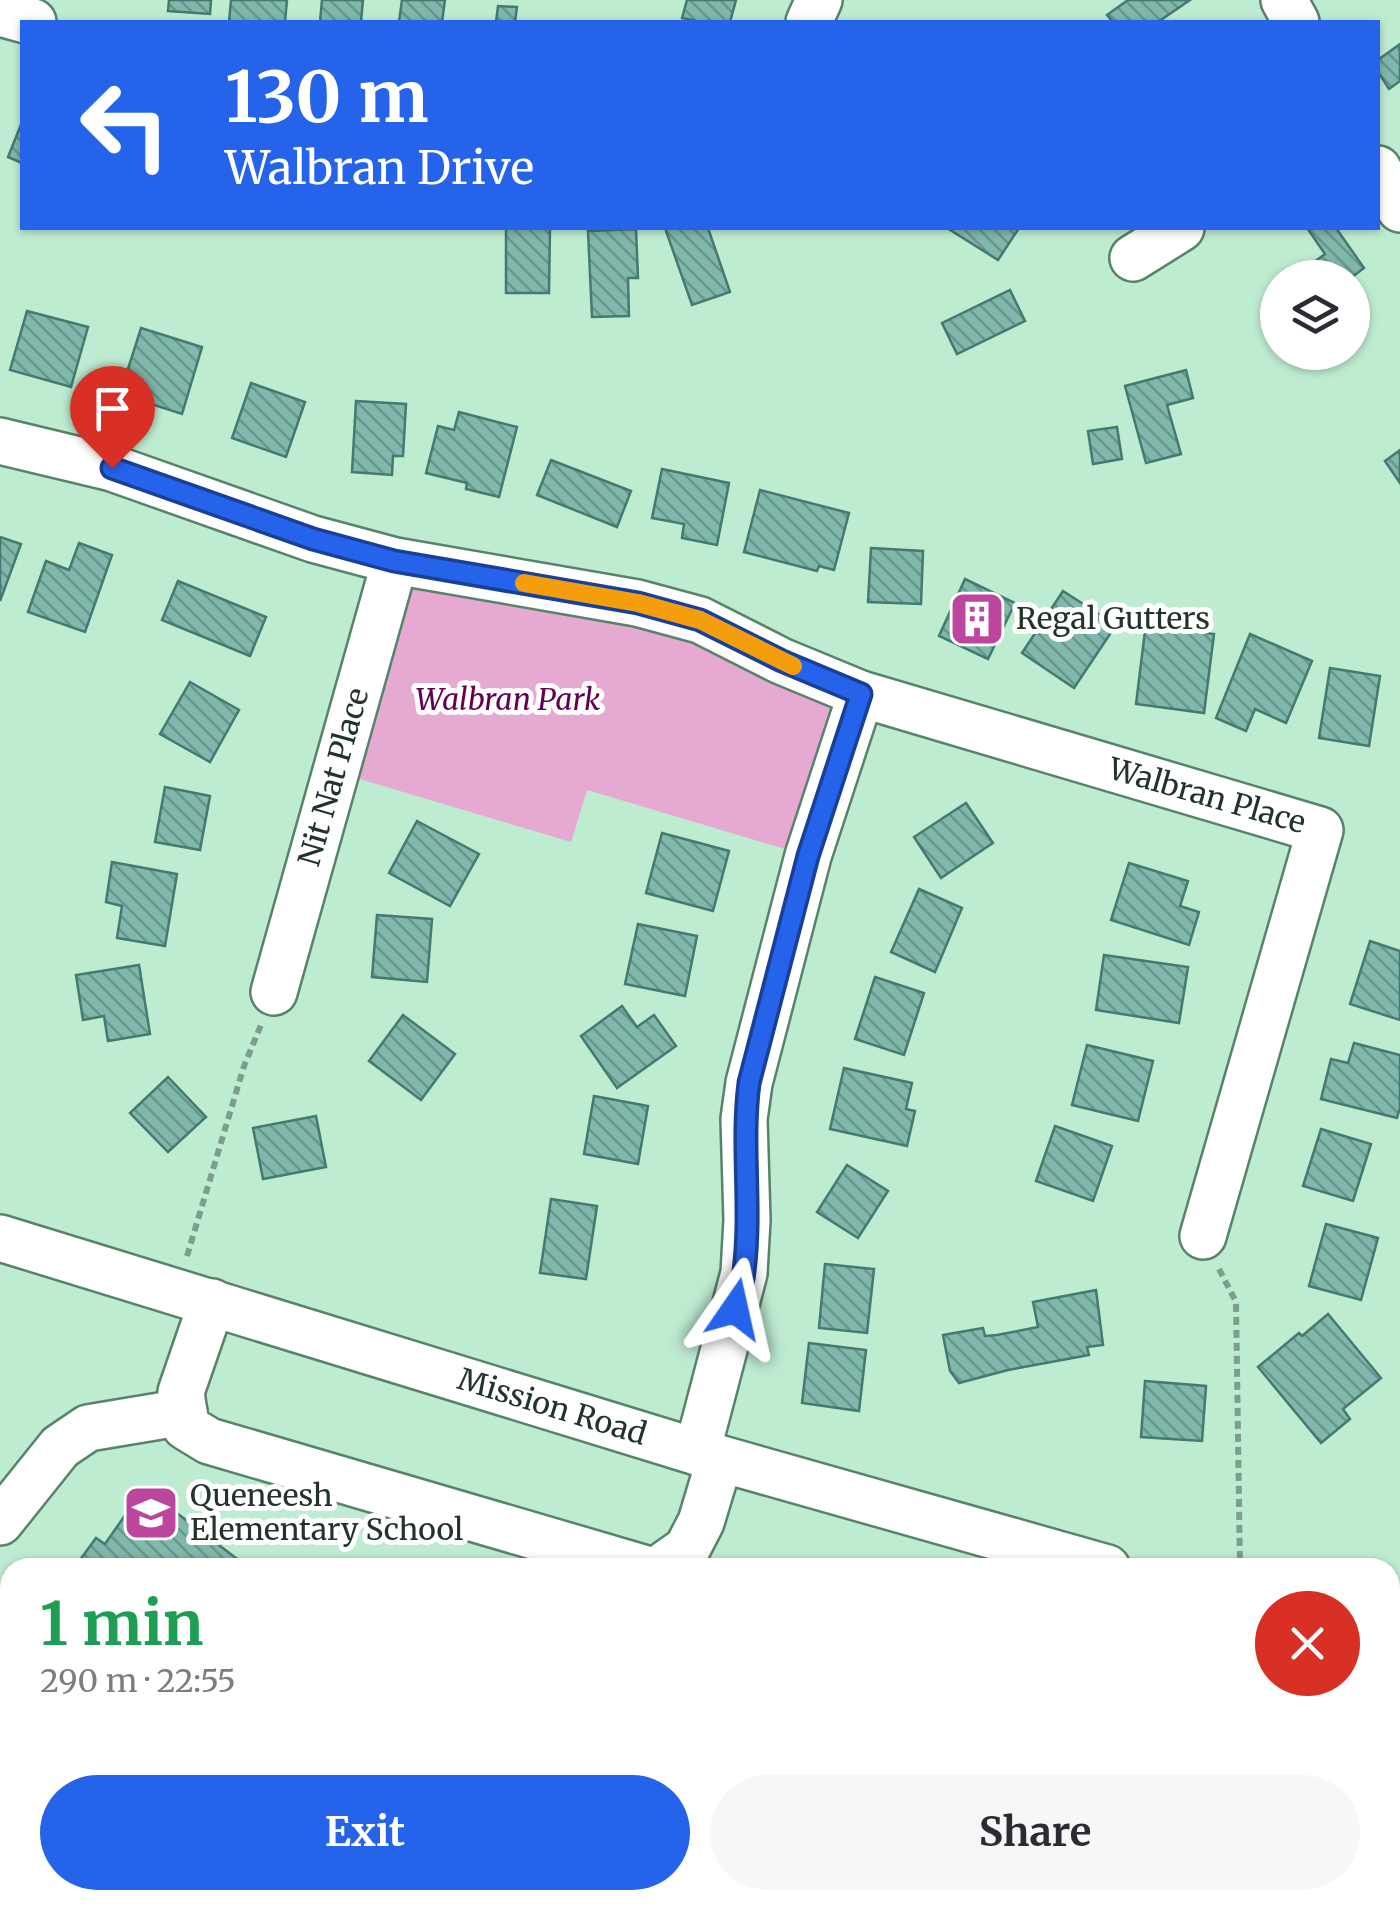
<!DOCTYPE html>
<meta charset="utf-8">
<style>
:root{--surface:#fff;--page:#f7f7f7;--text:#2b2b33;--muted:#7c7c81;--accent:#2563eb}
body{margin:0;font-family:Merriweather,serif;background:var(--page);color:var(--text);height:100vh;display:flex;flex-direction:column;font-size:38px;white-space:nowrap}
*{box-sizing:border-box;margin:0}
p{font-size:32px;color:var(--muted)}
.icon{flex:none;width:55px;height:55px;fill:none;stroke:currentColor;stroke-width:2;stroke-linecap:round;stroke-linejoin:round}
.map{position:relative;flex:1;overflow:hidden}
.drawer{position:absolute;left:0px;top:1558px;width:1400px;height:352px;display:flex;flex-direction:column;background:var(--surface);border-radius:30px 30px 0 0;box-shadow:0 2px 8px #0004}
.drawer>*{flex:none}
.guide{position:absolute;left:20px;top:20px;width:1360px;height:210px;border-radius:0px;box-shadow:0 2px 8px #0004;background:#2563eb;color:#fff;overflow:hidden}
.tools{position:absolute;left:1260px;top:260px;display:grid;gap:20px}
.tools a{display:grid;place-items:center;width:110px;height:110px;border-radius:50%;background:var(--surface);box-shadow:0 2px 8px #0004;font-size:50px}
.pin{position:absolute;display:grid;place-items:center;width:85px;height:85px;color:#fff;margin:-102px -42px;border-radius:50% 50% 50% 0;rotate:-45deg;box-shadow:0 0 10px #0007}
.pin .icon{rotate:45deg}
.me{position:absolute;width:110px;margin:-55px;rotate:11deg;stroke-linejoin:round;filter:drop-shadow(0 0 8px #0008)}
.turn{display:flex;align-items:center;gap:35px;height:210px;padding:0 40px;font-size:45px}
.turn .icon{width:130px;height:130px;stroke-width:2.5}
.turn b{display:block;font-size:70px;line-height:85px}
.round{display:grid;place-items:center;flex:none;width:105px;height:105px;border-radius:52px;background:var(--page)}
.summary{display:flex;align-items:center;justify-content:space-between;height:170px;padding:0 40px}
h1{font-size:60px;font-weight:700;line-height:75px;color:#1e9e55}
.button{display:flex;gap:20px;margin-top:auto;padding:20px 40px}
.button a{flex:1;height:115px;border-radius:60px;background:var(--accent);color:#fff;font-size:40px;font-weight:700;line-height:115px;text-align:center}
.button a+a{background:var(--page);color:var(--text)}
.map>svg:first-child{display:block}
.park{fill:#e6a9d2}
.building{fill:url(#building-back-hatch);stroke:#447a6f;stroke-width:2.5}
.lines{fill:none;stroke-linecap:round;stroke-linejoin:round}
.minor-casing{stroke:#58836b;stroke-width:50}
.path{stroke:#7c9e8a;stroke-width:6;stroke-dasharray:8 5;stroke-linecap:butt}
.minor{stroke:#fff;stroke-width:45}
.route-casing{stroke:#184099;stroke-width:25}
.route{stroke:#2563eb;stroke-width:18}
.slow{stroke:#f59e0b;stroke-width:18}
.labels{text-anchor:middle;stroke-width:10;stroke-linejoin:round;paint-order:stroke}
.poi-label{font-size:30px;fill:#223429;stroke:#fff;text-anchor:start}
.park-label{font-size:30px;font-style:italic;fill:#640050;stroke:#fff}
.street-label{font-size:30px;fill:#223429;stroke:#fff}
</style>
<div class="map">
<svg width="1400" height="1908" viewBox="0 0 1400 1908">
<defs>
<pattern id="building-back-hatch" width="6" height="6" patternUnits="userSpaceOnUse" patternTransform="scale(2.5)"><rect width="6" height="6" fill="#81b8ac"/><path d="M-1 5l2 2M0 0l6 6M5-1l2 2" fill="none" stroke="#69968c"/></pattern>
</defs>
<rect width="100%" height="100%" fill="#beecd1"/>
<g class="park">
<path d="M395 561 637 603 861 694 808 856 587 790 571 842 336 772Z"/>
<path d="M0 1801 10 1804V1900H183L215 1908H0Z"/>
<path d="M326 1900H756L753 1908H324Z"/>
</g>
<g class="building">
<path d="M169 0H211L210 14 168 11Z"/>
<path d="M231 0H287L285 22H229Z"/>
<path d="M322 0H363L361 22H320Z"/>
<path d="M402 0H445L442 22H399Z"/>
<path d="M687 0H736L730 22H700L682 18Z"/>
<path d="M1128 0H1190L1158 22H1113L1107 15Z"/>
<path d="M498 6 517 7 515 22H496Z"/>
<path d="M1400 44V81L1389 89 1378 72V60Z"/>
<path d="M22 122V163L8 157Z"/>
<path d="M506 228H550L549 293H506Z"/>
<path d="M665 228H708L730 292 692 305Z"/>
<path d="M947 228H1019L998 260Z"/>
<path d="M1307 228H1336L1364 268 1351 278H1317L1309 266 1325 254Z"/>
<path d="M636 229 638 278H628L629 316 592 317 588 231Z"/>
<path d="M1010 290 1025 321 957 354 942 323Z"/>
<path d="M27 311 88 327 71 387 10 370Z"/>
<path d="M141 328 202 347 182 414 120 394Z"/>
<path d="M1186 370 1193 398 1167 405 1181 454 1146 463 1125 386Z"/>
<path d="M251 383 305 402 286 457 232 438Z"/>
<path d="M356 401 406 404 403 456H393L392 475 352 472Z"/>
<path d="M459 412 517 427 499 497 466 489 467 483 426 473 438 426 454 430Z"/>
<path d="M1117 427 1122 459 1093 464 1088 431Z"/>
<path d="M1400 450V483L1385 461Z"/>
<path d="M551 460 631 491 617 527 537 495Z"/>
<path d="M662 469 729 483 717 545 682 538 684 524 652 518Z"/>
<path d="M760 490 849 513 834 570 819 566 817 571 744 552Z"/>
<path d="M0 537 21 544 0 601Z"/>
<path d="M79 543 112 555 85 632 28 612 46 561 69 570Z"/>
<path d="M871 548 923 551 921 604 868 602Z"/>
<path d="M965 579 1015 603 988 659 939 636Z"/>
<path d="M178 581 266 617 250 656 162 620Z"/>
<path d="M1063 591 1116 625 1074 688 1022 653Z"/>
<path d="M1147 615 1182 619 1181 630 1214 634 1204 713 1136 704Z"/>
<path d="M1250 634 1312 661 1286 723 1255 709 1246 731 1216 718Z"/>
<path d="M1330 668 1380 676 1369 746 1319 738Z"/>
<path d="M190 682 239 710 210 762 160 734Z"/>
<path d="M165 787 210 796 200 850 155 842Z"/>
<path d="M966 803 993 843 941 878 914 837Z"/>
<path d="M417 821 479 854 450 906 389 873Z"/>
<path d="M662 833 729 851 713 911 646 893Z"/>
<path d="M112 862 177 874 165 946 117 938 122 906 106 902Z"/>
<path d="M1129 863 1188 881 1180 906 1199 912 1189 945 1111 920Z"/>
<path d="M919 889 962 908 935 972 891 952Z"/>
<path d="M377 915 432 919 427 982 372 977Z"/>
<path d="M638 924 697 936 685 996 625 984Z"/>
<path d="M1370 941 1400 951V1020L1350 1004Z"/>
<path d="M1104 955 1188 967 1179 1023 1096 1010Z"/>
<path d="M139 965 150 1034 108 1041 104 1016 83 1020 76 975Z"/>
<path d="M875 977 924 993 904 1055 855 1039Z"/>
<path d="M622 1006 637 1027 654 1015 676 1046 617 1088 581 1036Z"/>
<path d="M403 1015 455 1054 421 1100 369 1061Z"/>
<path d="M1354 1043 1400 1055V1108L1397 1118 1321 1099 1331 1059 1348 1063Z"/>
<path d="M1087 1045 1153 1061 1138 1121 1072 1105Z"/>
<path d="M844 1068 912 1083 906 1109 915 1111 907 1146 830 1129Z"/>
<path d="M168 1077 206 1117 168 1152 130 1113Z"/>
<path d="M594 1096 648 1106 638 1164 584 1154Z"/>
<path d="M316 1116 326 1167 263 1179 253 1128Z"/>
<path d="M1055 1126 1112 1146 1093 1201 1036 1181Z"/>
<path d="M1321 1129 1371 1144 1353 1201 1303 1186Z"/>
<path d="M847 1165 888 1191 858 1238 817 1212Z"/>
<path d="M551 1199 597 1206 586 1279 540 1273Z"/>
<path d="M1326 1224 1378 1238 1361 1300 1309 1286Z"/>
<path d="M825 1264 874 1269 867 1333 819 1328Z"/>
<path d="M1096 1290 1103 1345 1087 1347 1089 1355 1008 1370 959 1383 950 1371 943 1335 983 1328 985 1336 997 1335 1038 1327 1033 1302Z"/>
<path d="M1328 1314 1381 1378 1343 1409 1350 1419 1321 1443 1258 1367 1299 1333 1302 1336Z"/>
<path d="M809 1343 866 1350 859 1411 802 1403Z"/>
<path d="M1145 1381 1206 1386 1202 1441 1141 1437Z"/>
<path d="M144 1488 249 1568H74L96 1538 105 1544Z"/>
<path d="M1390 1762 1400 1768V1830L1390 1846Z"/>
<path d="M826 1900H851L879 1908H823Z"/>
</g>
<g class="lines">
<g class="minor-casing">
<g id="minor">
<path d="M1284 0 1296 22"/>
<path d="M0 13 33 22"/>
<path d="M809 22 819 0"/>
<path d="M1378 169 1400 209"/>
<path d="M1133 258 1181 228"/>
<path d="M0 441 112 468 313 539 395 561 637 603 700 620 781 661 861 694 808 856 749 1083 744 1119 747 1220 744 1273 697 1452"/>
<path d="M861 694 1320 830 1203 1236"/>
<path d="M274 992 395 561"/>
<path d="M0 1238 697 1452 1107 1568"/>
<path d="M212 1302 181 1392 186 1427 209 1441 643 1568"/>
<path d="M0 1522 60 1447 88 1428 184 1412"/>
<path d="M660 1568 687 1549 701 1522 720 1459"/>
<path d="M1390 1647 1400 1650"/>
</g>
</g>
<g class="path">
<path d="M187 1256 244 1066 261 1025"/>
<path d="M1219 1269 1236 1302 1240 1568"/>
</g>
<use href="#minor" class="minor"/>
</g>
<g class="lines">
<g class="route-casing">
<path id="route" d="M112 468 313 539 394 561 638 603 700 620 782 661 861 694 808 856 749 1083C741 1145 752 1208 744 1271 743 1284 738 1297 735 1309"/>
</g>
<use href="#route" class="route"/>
<path class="slow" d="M524 583 638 603 700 620 793 666"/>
</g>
<defs>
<g id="building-square" transform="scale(2.875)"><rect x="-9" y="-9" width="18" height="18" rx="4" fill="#bc469d" stroke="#fff"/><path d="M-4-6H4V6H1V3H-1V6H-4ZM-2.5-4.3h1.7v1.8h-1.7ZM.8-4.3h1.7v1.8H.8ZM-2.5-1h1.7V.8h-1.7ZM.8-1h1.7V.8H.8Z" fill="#fff"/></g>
<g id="school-square" transform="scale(2.875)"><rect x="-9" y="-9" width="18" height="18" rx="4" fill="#bc469d" stroke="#fff"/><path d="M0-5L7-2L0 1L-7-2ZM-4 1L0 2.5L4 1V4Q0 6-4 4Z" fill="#fff"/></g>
</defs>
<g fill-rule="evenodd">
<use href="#building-square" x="977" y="619"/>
<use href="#school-square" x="151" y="1513"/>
</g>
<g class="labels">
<g class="poi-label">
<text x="1016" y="629">Regal Gutters</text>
<text x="190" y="1506">Queneesh<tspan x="190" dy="34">Elementary School</tspan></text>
</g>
<g class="park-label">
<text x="508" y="710">Walbran Park</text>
</g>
<g class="street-label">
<text transform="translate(334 777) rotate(-74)" y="10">Nit Nat Place</text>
<text transform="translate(1207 796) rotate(16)" y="10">Walbran Place</text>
<text transform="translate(552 1407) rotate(17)" y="10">Mission Road</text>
</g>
</g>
</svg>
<div class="tools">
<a><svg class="icon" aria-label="layers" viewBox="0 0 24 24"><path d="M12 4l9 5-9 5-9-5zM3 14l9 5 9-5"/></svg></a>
</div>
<div class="pin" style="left:112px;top:468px;background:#d93025"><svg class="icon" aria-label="arrive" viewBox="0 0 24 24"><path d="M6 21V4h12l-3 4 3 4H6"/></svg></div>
<svg class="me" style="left:735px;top:1309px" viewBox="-20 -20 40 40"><path d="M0-17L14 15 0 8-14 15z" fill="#2563eb" stroke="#fff" stroke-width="4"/></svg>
<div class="guide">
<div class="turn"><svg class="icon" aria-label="left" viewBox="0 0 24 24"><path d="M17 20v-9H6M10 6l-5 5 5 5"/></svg><div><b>130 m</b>Walbran Drive</div></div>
</div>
<section class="drawer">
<div class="summary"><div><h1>1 min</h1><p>290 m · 22:55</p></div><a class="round" style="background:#d93025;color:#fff"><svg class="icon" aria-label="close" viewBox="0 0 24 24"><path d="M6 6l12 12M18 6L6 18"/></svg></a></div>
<div class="button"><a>Exit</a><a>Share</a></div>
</section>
</div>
